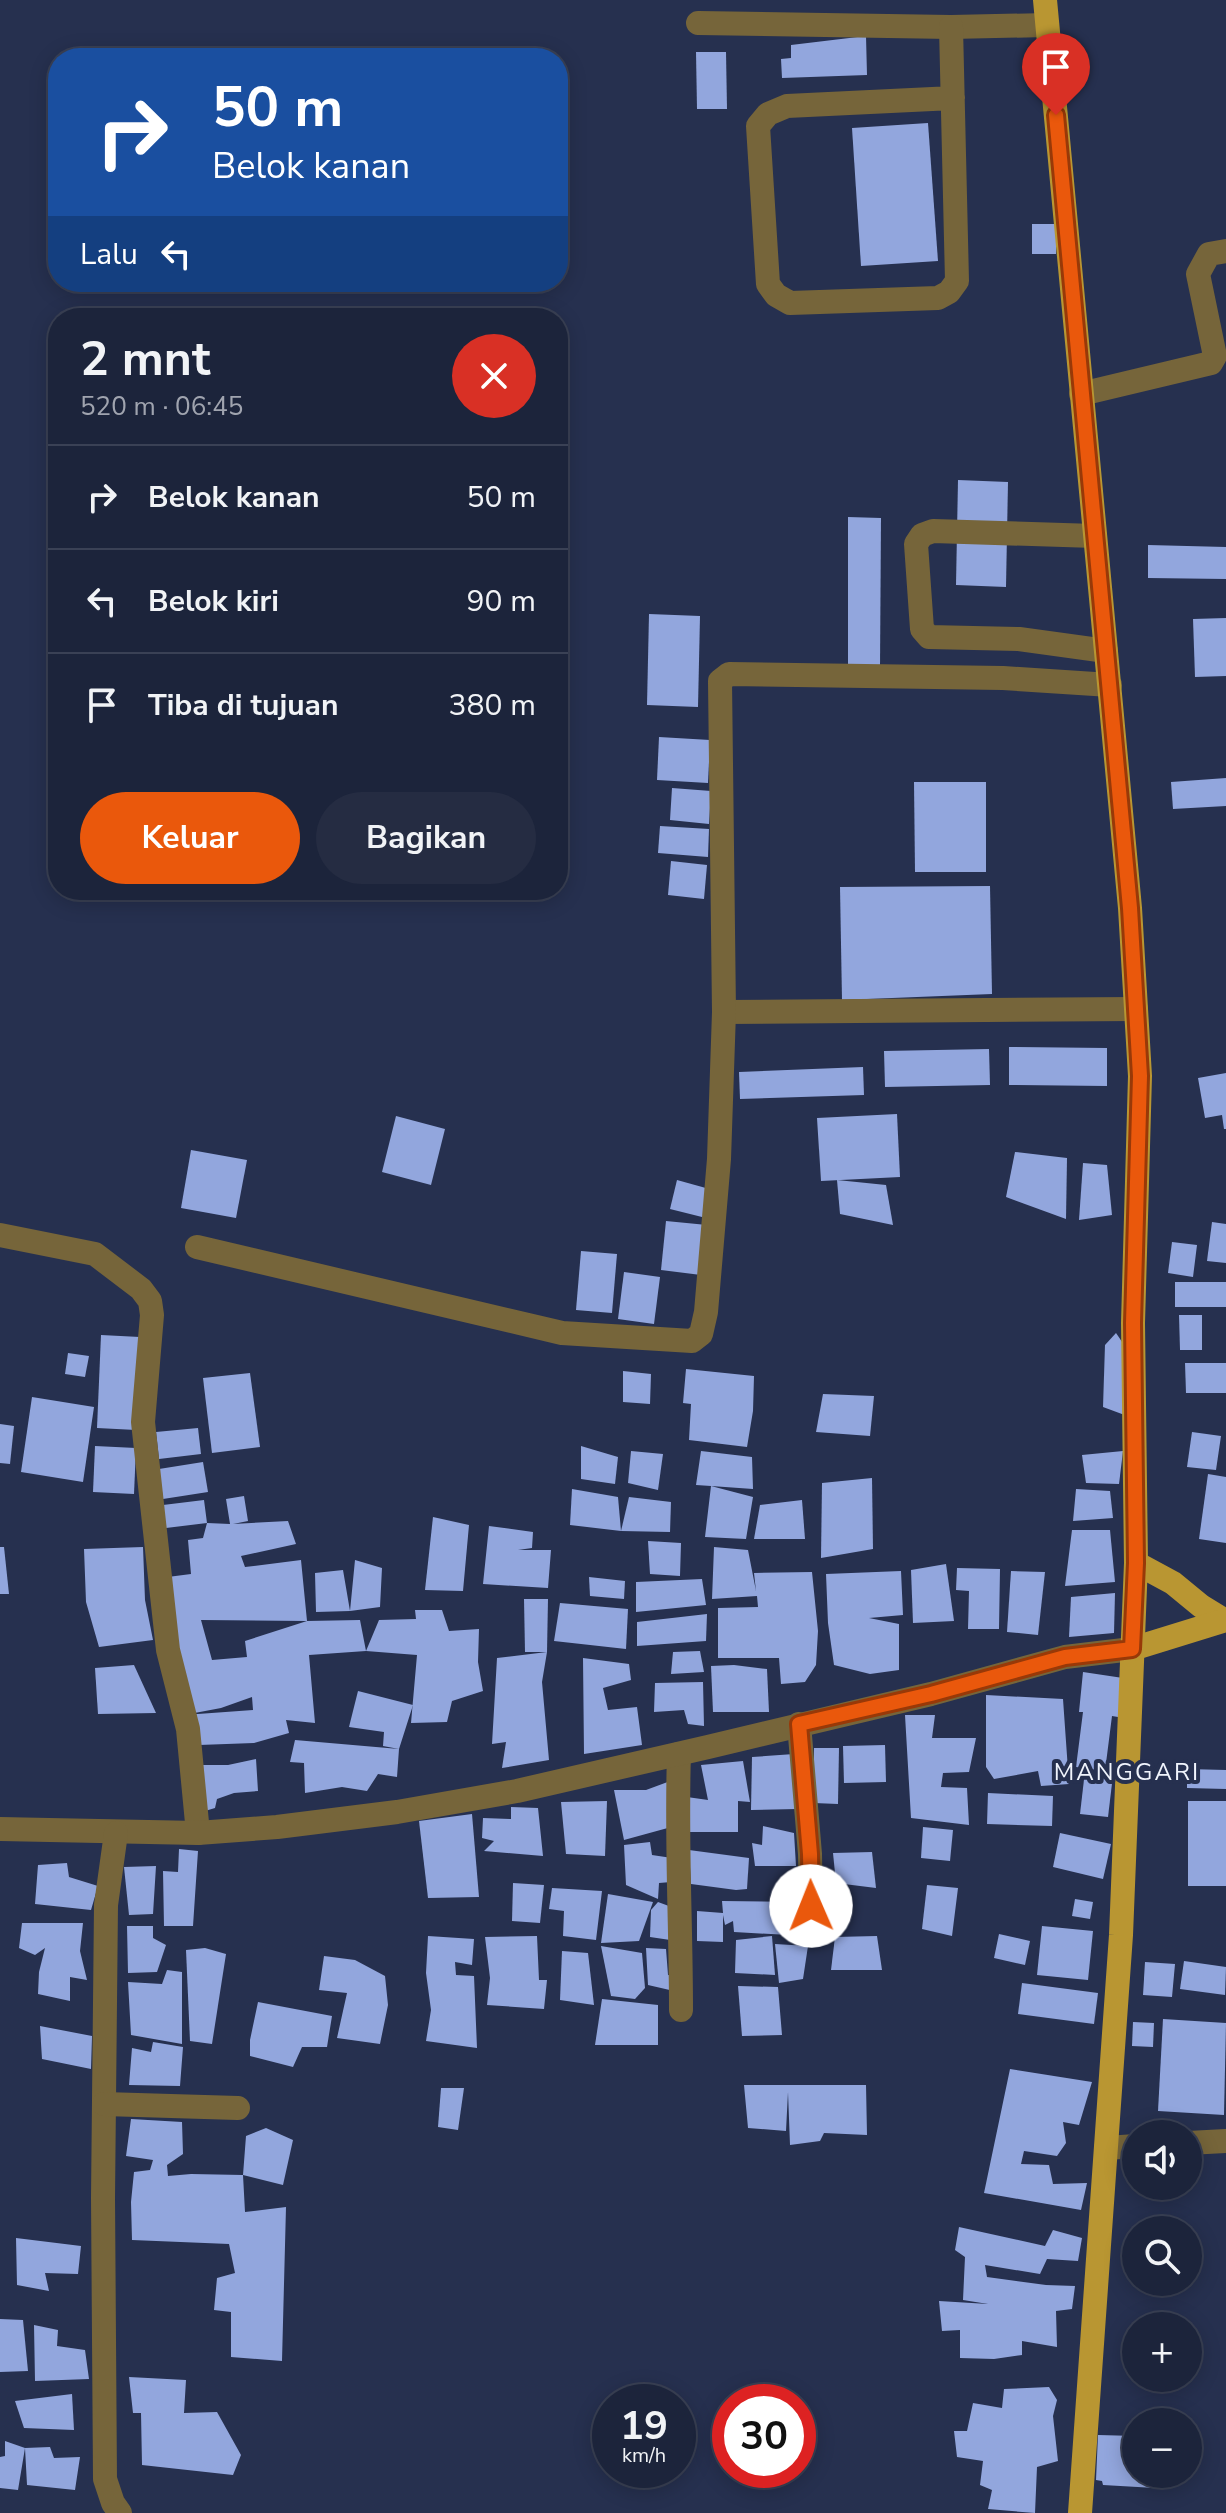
<!DOCTYPE html>
<html lang="id">
<meta charset="utf-8">
<style>
:root{--surface:#1c243b;--page:#252c42;--text:#f1f3f6;--muted:#a0a4af;--line:#3a4155;--accent:#ea580c}
body{margin:0;font-family:"Nunito Sans",sans-serif;background:var(--page);color:var(--text);height:100vh;display:flex;flex-direction:column;font-size:30px;white-space:nowrap}
*{box-sizing:border-box;margin:0}
p{font-size:26px;color:var(--muted)}
.icon{flex:none;width:44px;height:44px;fill:none;stroke:currentColor;stroke-width:2;stroke-linecap:round;stroke-linejoin:round}
.map{position:relative;flex:1;overflow:hidden}
.details{position:absolute;left:48px;top:308px;width:520px;height:592px;display:flex;flex-direction:column;background:var(--surface);border-radius:32px;box-shadow:0 4px 20px #0003,0 0 0 2px var(--line)}
.details>*{flex:none}
.guide{position:absolute;left:48px;top:48px;width:520px;height:244px;border-radius:32px;box-shadow:0 4px 20px #0003,0 0 0 2px var(--line);background:#1a4fa0;color:#fff;overflow:hidden}
.controls{position:absolute;left:1122px;top:2120px;display:grid;gap:16px}
.controls a{display:grid;place-items:center;width:80px;height:80px;border-radius:50%;background:var(--surface);box-shadow:0 4px 20px #0003,0 0 0 2px var(--line);font-size:40px}
.speed{position:absolute;left:592px;top:2384px;display:flex;gap:16px;font-size:40px;font-weight:700;text-align:center}
.speed>*{display:grid;place-content:center;width:104px;height:104px;border-radius:50%;background:var(--surface);box-shadow:0 4px 20px #0003,0 0 0 2px var(--line);line-height:1}
.speed small{font-size:20px;font-weight:400}
.speed .limit{border:12px solid #d22;background:#fff;color:#111}
.pin{position:absolute;display:grid;place-items:center;width:68px;height:68px;color:#fff;margin:-82px -34px;border-radius:50% 50% 50% 0;rotate:-45deg;box-shadow:0 0 8px #0007}
.pin .icon{rotate:45deg}
.me{position:absolute;width:88px;margin:-44px;rotate:359deg;stroke-linejoin:round;filter:drop-shadow(0 0 6px #0008)}
.turn{display:flex;align-items:center;gap:28px;height:168px;padding:0 32px;font-size:36px}
.turn .icon{width:104px;height:104px;stroke-width:2.5}
.turn b{display:block;font-size:56px;line-height:68px}
.then{display:flex;align-items:center;height:76px;padding:0 32px;background:#0003;gap:16px;font-size:30px}
.round{display:grid;place-items:center;flex:none;width:84px;height:84px;border-radius:42px;background:var(--page)}
.headline{display:flex;align-items:center;justify-content:space-between;height:136px;padding:0 32px}
h1{font-size:48px;font-weight:700;line-height:60px}
.button{display:flex;gap:16px;margin-top:auto;padding:16px 32px}
.button a{flex:1;height:92px;border-radius:48px;background:var(--accent);color:#fff;font-size:32px;font-weight:700;line-height:92px;text-align:center}
.button a+a{background:var(--page);color:var(--text)}
ul{padding:0;list-style:none}
li{display:flex;align-items:center;gap:24px;height:104px;padding:0 32px;border-top:2px solid var(--line)}
li div{flex:1}
li b{display:block;font-size:30px}
li em{font-style:normal}
.map>svg:first-child{display:block}
.building{fill:#92a6dd}
.lines{fill:none;stroke-linecap:round;stroke-linejoin:round}
.minor{stroke:#76653a;stroke-width:24}
.major{stroke:#b99632;stroke-width:24}
.route-casing{stroke:#983908;stroke-width:20}
.route{stroke:#ea580c;stroke-width:14}
.labels{text-anchor:middle;stroke-width:8;stroke-linejoin:round;paint-order:stroke}
.quarter-label{font-size:24px;letter-spacing:2px;fill:#f0f4fc;stroke:#26304f}
</style>
<div class="map">
<svg width="1226" height="2513" viewBox="0 0 1226 2513">
<rect width="100%" height="100%" fill="#26304f"/>
<g class="building">
<path d="M866 36 867 75 782 78 781 59 791 58V45Z"/>
<path d="M696 52H726L727 109H697Z"/>
<path d="M928 123 938 261 861 266 852 128Z"/>
<rect x="1032" y="224" width="24" height="30"/>
<path d="M958 480 1008 482 1006 587 956 585Z"/>
<path d="M848 517 881 518 880 667H848Z"/>
<path d="M1148 545 1226 547V579L1148 578Z"/>
<path d="M649 614 700 616 698 707 647 705Z"/>
<path d="M1226 618V676L1195 677 1193 619Z"/>
<path d="M659 737 710 740 708 783 657 780Z"/>
<path d="M1226 778V806L1173 809 1171 782Z"/>
<path d="M914 782H986V872H915Z"/>
<path d="M672 788 711 791 709 824 670 820Z"/>
<path d="M660 826 709 829 708 857 658 853Z"/>
<path d="M671 861 707 865 704 899 668 895Z"/>
<path d="M990 886 992 994 842 1000 840 887Z"/>
<path d="M1009 1047 1107 1048V1086L1009 1085Z"/>
<path d="M989 1049 990 1085 885 1087 884 1051Z"/>
<path d="M863 1067 864 1095 740 1099 739 1072Z"/>
<path d="M1226 1073V1129H1224L1222 1115 1205 1118 1198 1078Z"/>
<path d="M897 1114 900 1177 821 1181 817 1118Z"/>
<path d="M396 1116 445 1129 431 1185 382 1172Z"/>
<path d="M191 1150 247 1160 236 1218 181 1208Z"/>
<path d="M1015 1152 1067 1158 1066 1219 1006 1197Z"/>
<path d="M1083 1163 1107 1165 1112 1215 1079 1220Z"/>
<path d="M677 1180 713 1190 706 1218 670 1209Z"/>
<path d="M837 1180 886 1185 893 1225 840 1214Z"/>
<path d="M666 1221 707 1225 701 1275 661 1270Z"/>
<path d="M1212 1222 1226 1224V1263L1207 1261Z"/>
<path d="M1172 1242 1197 1245 1193 1277 1168 1273Z"/>
<path d="M581 1251 617 1254 612 1313 576 1310Z"/>
<path d="M624 1272 660 1277 654 1324 618 1319Z"/>
<rect x="1175" y="1282" width="51" height="25"/>
<path d="M1179 1315H1202V1350H1180Z"/>
<path d="M1116 1333 1131 1355 1130 1417 1103 1407 1105 1345Z"/>
<path d="M101 1335 140 1337 136 1430 97 1428Z"/>
<path d="M68 1353 89 1356 85 1377 65 1374Z"/>
<path d="M1185 1363H1226V1393H1186Z"/>
<path d="M686 1369 754 1376 753 1411 747 1447 689 1440 691 1404 683 1403Z"/>
<path d="M623 1371 651 1374 650 1404 623 1402Z"/>
<path d="M250 1373 260 1447 212 1453 203 1378Z"/>
<path d="M823 1394 874 1396 870 1436 816 1432Z"/>
<path d="M32 1397 94 1407 83 1482 21 1472Z"/>
<path d="M0 1424 14 1426 10 1464 0 1463Z"/>
<path d="M198 1428 201 1454 159 1459 156 1432Z"/>
<path d="M1192 1432 1221 1436 1216 1470 1187 1467Z"/>
<path d="M95 1446 136 1448 134 1494 93 1492Z"/>
<path d="M581 1446 618 1457 615 1484 581 1479Z"/>
<path d="M631 1451 663 1454 658 1490 628 1483Z"/>
<path d="M701 1451 752 1457 753 1489 711 1486 753 1497 746 1539 705 1537 711 1486 696 1485Z"/>
<path d="M1123 1451 1119 1484 1086 1483 1082 1455Z"/>
<path d="M203 1462 208 1492 163 1499 159 1469Z"/>
<path d="M1208 1474 1226 1477V1543L1199 1539Z"/>
<path d="M872 1478 873 1549 821 1558 822 1483Z"/>
<path d="M572 1489 618 1497 621 1531 570 1525Z"/>
<path d="M1076 1489 1110 1491 1113 1518 1073 1521Z"/>
<path d="M244 1496 248 1521 233 1524 288 1521 296 1544 241 1556 245 1567 301 1560 307 1621 201 1620 212 1660 247 1657 245 1641 307 1621 360 1620 366 1651 309 1655 315 1723 286 1720 289 1733 254 1743 199 1745 184 1715 253 1710 252 1697 221 1708 184 1715 160 1578 191 1574 188 1540 203 1538 207 1523 166 1528 163 1505 204 1500 207 1523 230 1524 226 1499Z"/>
<path d="M629 1497 671 1502 670 1532 621 1531Z"/>
<path d="M802 1500 805 1539H754L760 1505Z"/>
<path d="M433 1517 469 1525 463 1591 425 1590Z"/>
<path d="M489 1526 533 1532 532 1548 518 1550H551L548 1588 483 1584Z"/>
<path d="M1072 1530H1110L1115 1582 1065 1586Z"/>
<path d="M648 1541 681 1543 680 1576 650 1574Z"/>
<path d="M0 1547H4L9 1594H0Z"/>
<path d="M143 1547 145 1600 153 1640 99 1647 86 1602 84 1549Z"/>
<path d="M714 1547 748 1550 756 1591 754 1573 812 1572 818 1631 816 1665 805 1682 781 1684 779 1658H718V1608L758 1607 757 1596 712 1599Z"/>
<path d="M355 1560 382 1568 380 1607 350 1611 316 1612 315 1573 343 1570 350 1611Z"/>
<path d="M946 1564 954 1621 913 1623 911 1570Z"/>
<path d="M957 1568 1000 1569 999 1629H968L969 1591 956 1590Z"/>
<path d="M901 1571 903 1615 869 1618 899 1624V1670L870 1674 834 1665 828 1623 826 1574Z"/>
<path d="M1011 1571 1045 1572 1038 1635 1007 1632Z"/>
<path d="M589 1577 625 1581 624 1599 590 1596Z"/>
<path d="M702 1579 706 1605 636 1612V1582Z"/>
<path d="M1115 1593 1114 1633 1069 1637 1071 1597Z"/>
<path d="M524 1599H548L547 1652H525Z"/>
<path d="M560 1603 628 1609 626 1649 554 1641Z"/>
<path d="M415 1610H442L449 1631 479 1629 478 1662 483 1691 452 1701 447 1722 411 1723 417 1655 366 1651 379 1620 416 1619Z"/>
<path d="M707 1614 706 1641 637 1646V1622Z"/>
<path d="M700 1651 704 1672 671 1674 673 1652Z"/>
<path d="M547 1652 542 1682 549 1760 502 1768 506 1742 492 1744 497 1658Z"/>
<path d="M583 1658 629 1664 631 1680 603 1688 608 1710 637 1707 642 1745 584 1754Z"/>
<path d="M134 1665 156 1713 98 1714 95 1668Z"/>
<path d="M734 1665 767 1669 769 1712H713L711 1666Z"/>
<path d="M1083 1672 1123 1678 1118 1717 1112 1716 1105 1771 1076 1767 1083 1712H1079Z"/>
<path d="M703 1682 704 1726 688 1724 684 1710 654 1712 655 1683Z"/>
<path d="M358 1691 413 1705 399 1749 397 1777 378 1774 367 1791 342 1787 305 1793 304 1763 290 1762 295 1740 399 1749 383 1746 384 1732 349 1727Z"/>
<path d="M986 1695 1063 1699 1069 1784 1041 1786 1038 1771 994 1779 986 1767Z"/>
<path d="M905 1715H935L932 1738H976L969 1772 943 1773 941 1787 967 1788 969 1825 911 1818Z"/>
<path d="M885 1745 886 1782 844 1783 843 1746Z"/>
<path d="M814 1748H839L838 1804 814 1803Z"/>
<path d="M794 1754 797 1809 751 1810 752 1757Z"/>
<path d="M256 1759 258 1791 234 1793 217 1799 215 1808 205 1811 199 1765H228Z"/>
<path d="M743 1761 750 1802 738 1801V1832H688L680 1796 708 1800 701 1765Z"/>
<path d="M1187 1769 1226 1770V1789L1187 1788Z"/>
<path d="M1085 1771 1113 1775 1108 1817 1080 1814Z"/>
<path d="M673 1780 675 1826 624 1840 614 1790H646Z"/>
<path d="M988 1793 1053 1796 1052 1826 987 1824Z"/>
<path d="M607 1801 605 1856 566 1854 561 1802Z"/>
<rect x="1188" y="1801" width="38" height="85"/>
<path d="M511 1807 538 1808 543 1856 484 1851 494 1841 482 1838 483 1818 511 1819Z"/>
<path d="M472 1814 479 1897 428 1898 419 1821Z"/>
<path d="M763 1826 794 1833 796 1866H755L752 1843 762 1845Z"/>
<path d="M923 1827 953 1830 950 1861 921 1858Z"/>
<path d="M1060 1833 1111 1844 1103 1879 1053 1867Z"/>
<path d="M650 1842 652 1855 672 1858 671 1882 659 1883 658 1899 626 1885 624 1845Z"/>
<path d="M179 1849 198 1851 193 1926H164L163 1871 178 1872Z"/>
<path d="M689 1850 749 1858 747 1889 736 1890 691 1884Z"/>
<path d="M872 1852 876 1888 836 1883 833 1853Z"/>
<path d="M67 1863 69 1877 98 1886 91 1910 35 1904 38 1865Z"/>
<path d="M156 1866 153 1914 129 1915 124 1867Z"/>
<path d="M513 1883 544 1885 540 1923 512 1921Z"/>
<path d="M927 1885 958 1888 952 1936 922 1929Z"/>
<path d="M552 1888 602 1891 596 1940 563 1936 564 1911 549 1909Z"/>
<path d="M608 1894 653 1902 639 1941 601 1943Z"/>
<path d="M1075 1899 1093 1902 1090 1919 1072 1916Z"/>
<path d="M722 1901 806 1902 807 1936 734 1932 733 1921 725 1925 723 1915V1942L697 1941V1911L723 1913Z"/>
<path d="M658 1902 677 1909V1941L650 1937 651 1910Z"/>
<path d="M22 1923H83L80 1951 87 1980 70 1977V2001L38 1994 39 1972 45 1948 35 1955 19 1948Z"/>
<path d="M127 1926H153V1938L166 1945 157 1972 128 1973Z"/>
<path d="M1042 1926 1093 1931 1088 1980 1037 1975Z"/>
<path d="M999 1934 1030 1941 1025 1965 994 1958Z"/>
<path d="M428 1936 474 1939 472 1965 455 1962 456 1975 474 1976 477 2048 426 2041 431 2010 426 1973Z"/>
<path d="M537 1936 539 1980H547L544 2009 487 2005 490 1978 485 1937Z"/>
<path d="M772 1936 775 1975 735 1973 736 1940Z"/>
<path d="M877 1936 882 1970H831L835 1937Z"/>
<path d="M775 1944 808 1946 803 1979 779 1983Z"/>
<path d="M601 1946 642 1953 645 1988 635 1999 611 1996Z"/>
<path d="M205 1948 226 1954 212 2044 190 2041 186 1950Z"/>
<path d="M646 1948 666 1949 668 1975 678 1976 674 1991 648 1985Z"/>
<path d="M562 1951 588 1953 594 2005 560 2000Z"/>
<path d="M324 1956 355 1960 385 1976 388 2005 380 2044 337 2038 347 1993 319 1990Z"/>
<path d="M1184 1961 1226 1967 1225 1995 1180 1989Z"/>
<path d="M1145 1962 1175 1964 1172 1997 1143 1995Z"/>
<path d="M167 1970 182 1972V2044L131 2035 128 1982 162 1984Z"/>
<path d="M1022 1983 1098 1993 1094 2024 1018 2014Z"/>
<path d="M738 1986 778 1987 782 2035 742 2036Z"/>
<path d="M602 1999 658 2005V2045H595Z"/>
<path d="M258 2002 332 2016 327 2047H302L293 2067 250 2056V2040Z"/>
<path d="M1163 2019 1226 2023 1224 2115 1158 2111Z"/>
<path d="M1133 2022 1154 2023 1153 2047 1132 2046Z"/>
<path d="M40 2026 92 2036 91 2069 42 2059Z"/>
<path d="M153 2042 183 2047 180 2086 129 2085 132 2048 151 2052Z"/>
<path d="M1010 2069 1092 2082 1079 2125 1063 2122 1066 2143 1057 2156 1024 2151 1021 2164 1049 2165 1053 2184 1087 2183 1081 2210 984 2193Z"/>
<path d="M744 2085H866L867 2135 824 2133 820 2141 790 2145 788 2092 786 2131 748 2128Z"/>
<path d="M441 2088H464L458 2130 438 2127Z"/>
<path d="M131 2119 182 2122 183 2154 167 2165 168 2176 191 2174 243 2175 246 2136 266 2128 293 2140 283 2185 243 2175 245 2212 286 2207 282 2361 231 2357V2312L214 2310 217 2278 235 2273 229 2244 132 2240 131 2202 134 2172 150 2170 153 2160 126 2156Z"/>
<path d="M959 2227 1045 2246 1053 2230 1082 2238 1078 2261 1047 2259 1040 2274 985 2265 987 2277 1046 2285 1075 2286 1072 2309 1056 2311 1057 2347 1022 2341V2355L994 2359 960 2358V2330L942 2331 939 2301 988 2304 963 2300 965 2257 955 2250Z"/>
<path d="M16 2238 81 2246 78 2274 45 2273 49 2291 17 2285Z"/>
<path d="M0 2319 23 2320 28 2371 0 2372Z"/>
<path d="M34 2325 58 2330 57 2346 85 2350 89 2379 35 2381Z"/>
<path d="M129 2377 186 2380 184 2413 217 2412 241 2455 233 2475 142 2465 141 2413H133Z"/>
<path d="M1049 2387 1057 2400 1053 2416 1058 2461 1037 2467 1035 2513 988 2509 992 2490 980 2485 983 2461 957 2457 954 2431H967L973 2403 1002 2408 1004 2389Z"/>
<path d="M72 2394 74 2430 24 2428 15 2401Z"/>
<path d="M1098 2435 1136 2436V2474H1156L1155 2488 1103 2485 1102 2481 1096 2480Z"/>
<path d="M5 2441 25 2448 50 2447 54 2458 80 2457 75 2490 27 2485 25 2448 18 2490 0 2488V2457L5 2456Z"/>
</g>
<g class="lines">
<g class="minor">
<path d="M698 23 951 27 1047 25"/>
<path d="M951 27 957 281 949 292 938 298 790 303 776 295 768 284 758 126 768 114 787 106 953 98"/>
<path d="M1081 394 1211 363 1215 356 1198 274 1209 254 1226 251"/>
<path d="M1095 536 933 531 922 535 916 544 922 629 929 637 1019 639 1106 651"/>
<path d="M724 1012 1136 1009"/>
<path d="M0 1235 95 1254 141 1289 150 1301 152 1315 143 1422 168 1650 188 1729 198 1833"/>
<path d="M197 1247 562 1333 692 1341 701 1334 706 1312 719 1159 724 1012 720 681 729 674 1003 678 1110 685"/>
<path d="M799 1724 810 1854 811 1906"/>
<path d="M679 1754C676 1839 681 1924 681 2010"/>
<path d="M0 1829 198 1833 277 1827 397 1812 517 1791 708 1747 931 1694 1065 1657 1132 1649"/>
<path d="M116 1833 106 1905 103 2198 105 2479 113 2503 120 2513"/>
<path d="M104 2104 238 2108"/>
<path d="M1188 2143 1226 2141"/>
<path d="M1106 2148 1136 2146"/>
</g>
<g class="major">
<path d="M1045 0 1130 908 1140 1076 1133 1323 1136 1563 1121 1935 1080 2513"/>
<path d="M1136 1563 1173 1583 1201 1606 1224 1620"/>
<path d="M1132 1649 1226 1620"/>
</g>
</g>
<g class="lines">
<g class="route-casing">
<path id="route" d="M811 1906 810 1854 799 1724 931 1694 1065 1657 1132 1649 1136 1563 1133 1323 1140 1076 1130 908 1056 115"/>
</g>
<use href="#route" class="route"/>
</g>
<g class="labels">
<g class="quarter-label">
<text x="1127" y="1780">MANGGARI</text>
</g>
</g>
</svg>
<div class="controls">
<a><svg class="icon" aria-label="sound" viewBox="0 0 24 24"><path d="M4 9h4l5-4v14l-5-4H4zM17 9q2 3 0 6"/></svg></a>
<a><svg class="icon" aria-label="search" viewBox="0 0 24 24"><circle cx="10" cy="10" r="6"/><path d="M15 15l6 6"/></svg></a>
<a>+</a>
<a>−</a>
</div>
<div class="speed"><div>19<small>km/h</small></div><div class="limit">30</div></div>
<div class="pin" style="left:1056px;top:115px;background:#d93025"><svg class="icon" aria-label="arrive" viewBox="0 0 24 24"><path d="M6 21V4h12l-3 4 3 4H6"/></svg></div>
<svg class="me" style="left:811px;top:1906px" viewBox="-20 -20 40 40"><circle r="19" fill="#fff"/><path d="M0-13L10 11 0 6-10 11z" fill="#ea580c"/></svg>
<div class="guide">
<div class="turn"><svg class="icon" aria-label="right" viewBox="0 0 24 24"><path d="M7 20v-9h11M14 6l5 5-5 5"/></svg><div><b>50 m</b>Belok kanan</div></div>
<div class="then">Lalu<svg class="icon" aria-label="left" viewBox="0 0 24 24"><path d="M17 20v-9H6M10 6l-5 5 5 5"/></svg></div>
</div>
<section class="details">
<div class="headline"><div><h1>2 mnt</h1><p>520 m · 06:45</p></div><a class="round" style="background:#d93025;color:#fff"><svg class="icon" aria-label="close" viewBox="0 0 24 24"><path d="M6 6l12 12M18 6L6 18"/></svg></a></div>
<ul>
<li><svg class="icon" aria-label="right" viewBox="0 0 24 24"><path d="M7 20v-9h11M14 6l5 5-5 5"/></svg><div><b>Belok kanan</b></div><em>50 m</em></li>
<li><svg class="icon" aria-label="left" viewBox="0 0 24 24"><path d="M17 20v-9H6M10 6l-5 5 5 5"/></svg><div><b>Belok kiri</b></div><em>90 m</em></li>
<li><svg class="icon" aria-label="arrive" viewBox="0 0 24 24"><path d="M6 21V4h12l-3 4 3 4H6"/></svg><div><b>Tiba di tujuan</b></div><em>380 m</em></li>
</ul>
<div class="button"><a>Keluar</a><a>Bagikan</a></div>
</section>
</div>
